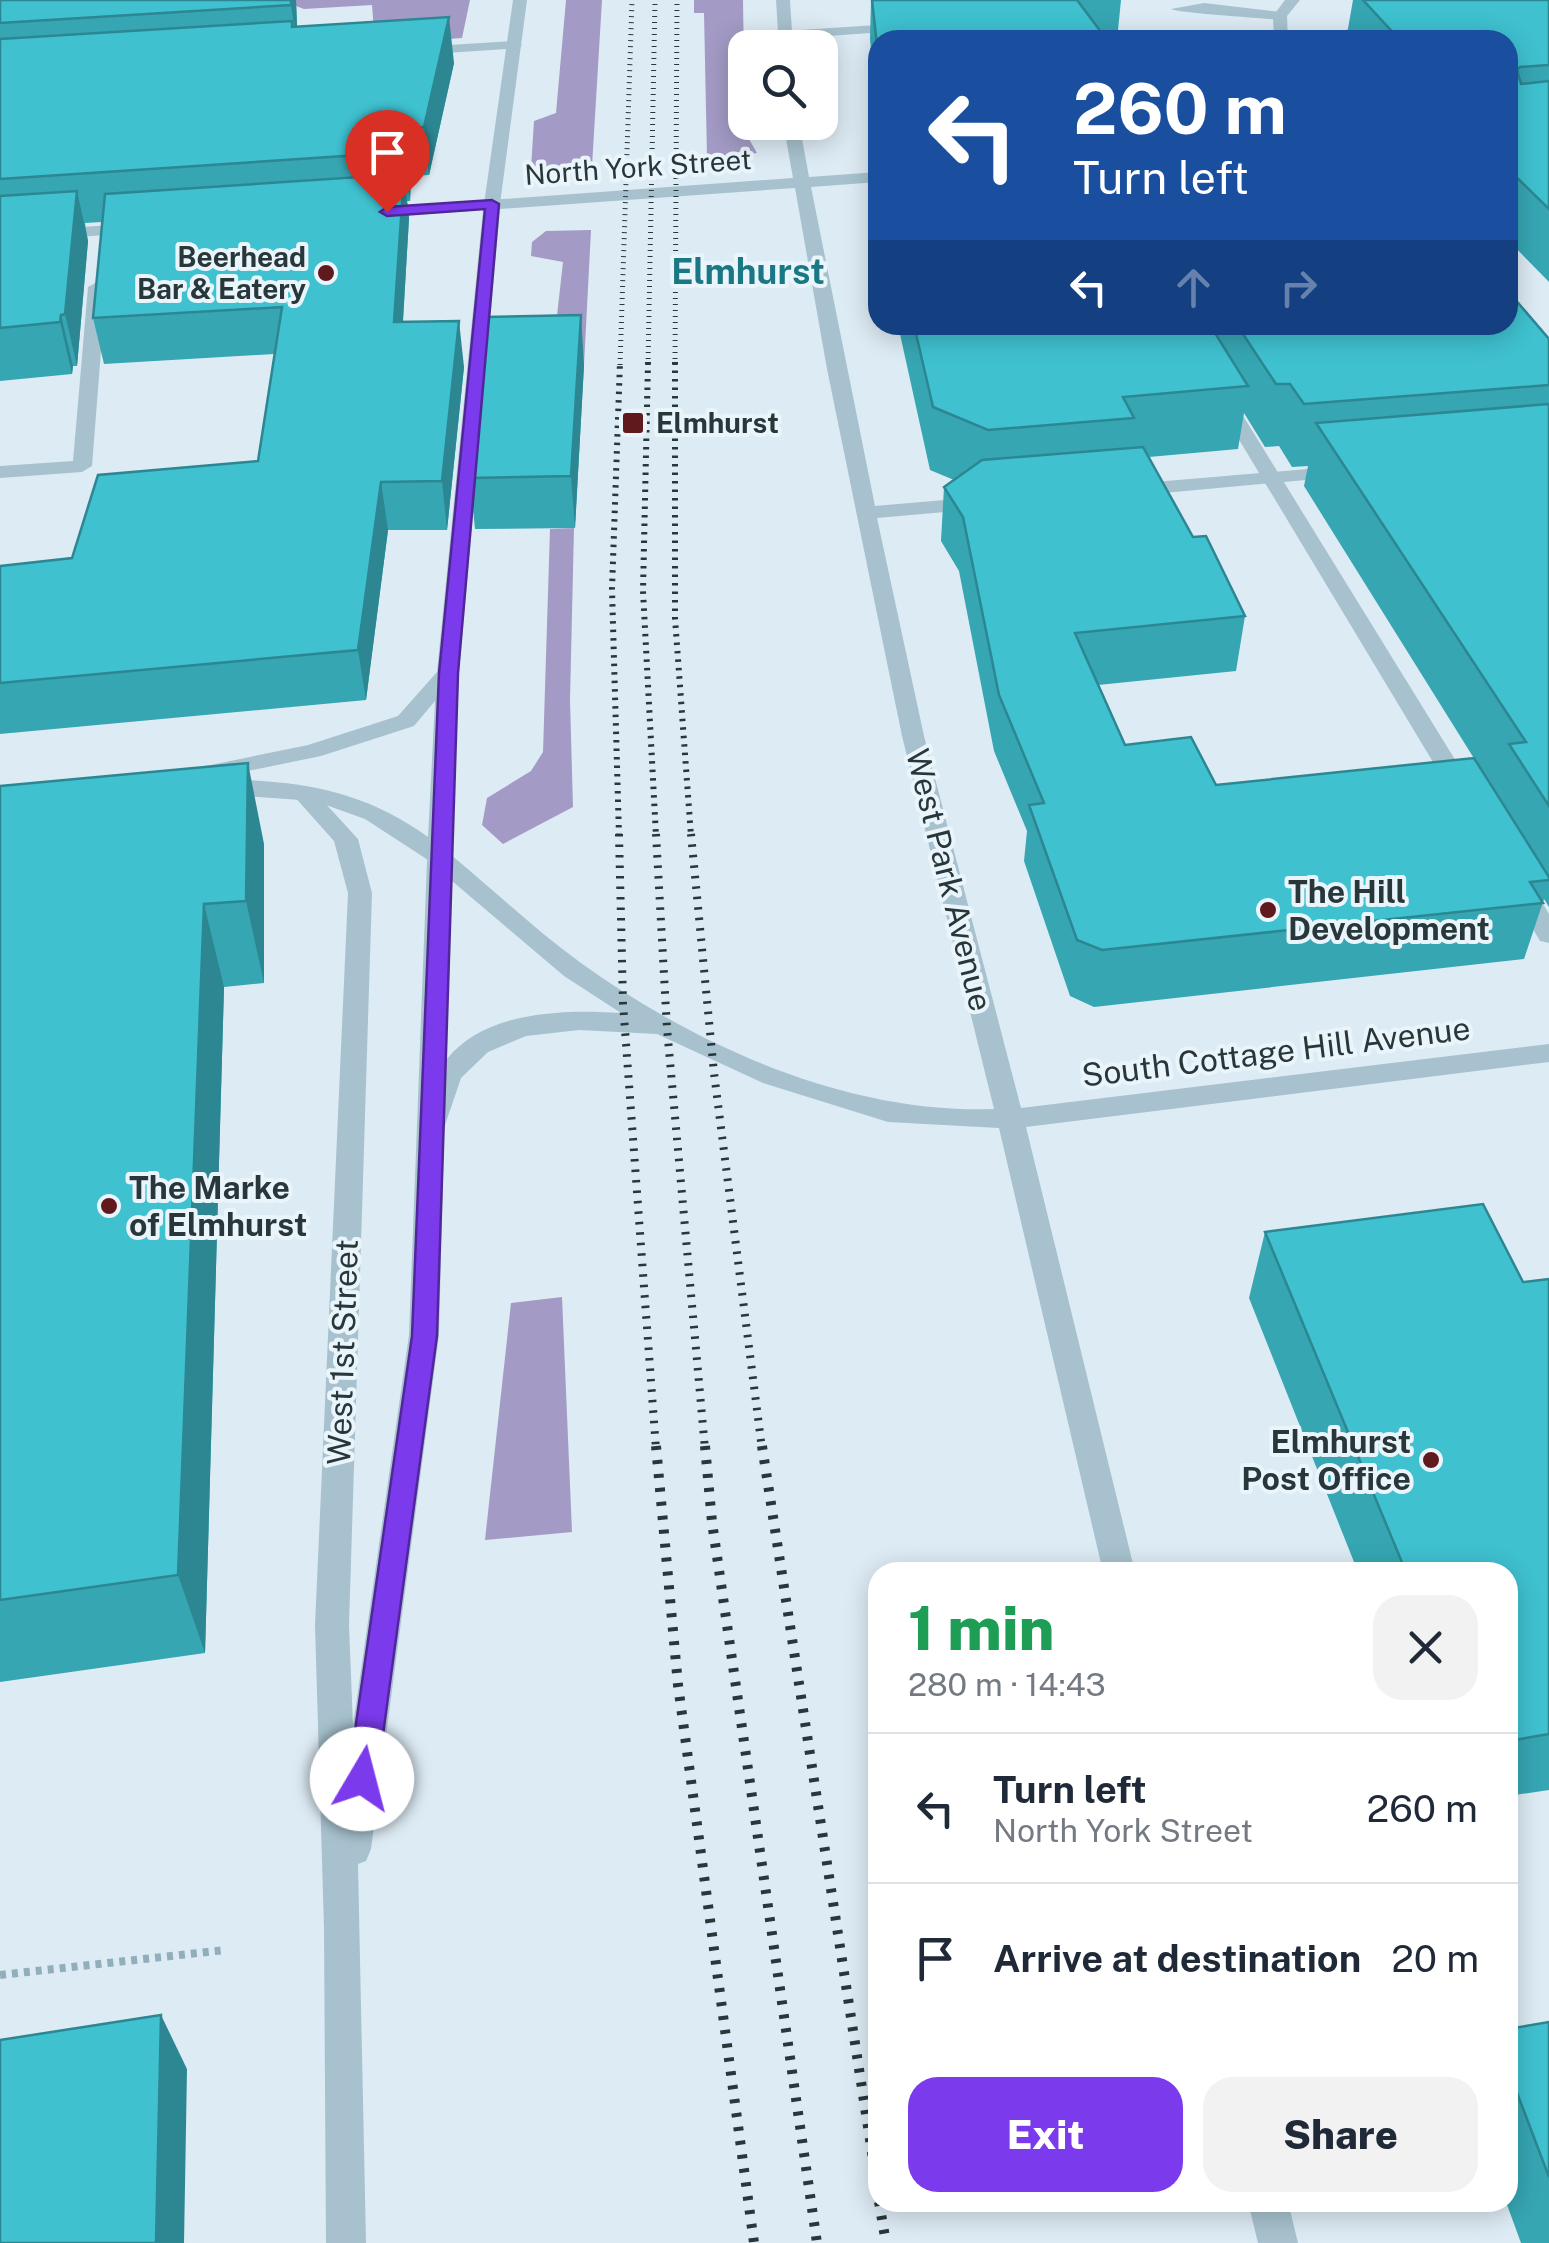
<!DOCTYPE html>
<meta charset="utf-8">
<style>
:root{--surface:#fff;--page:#f2f2f3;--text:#1f2937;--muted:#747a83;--line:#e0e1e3;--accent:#7c3aed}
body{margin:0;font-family:"Public Sans",sans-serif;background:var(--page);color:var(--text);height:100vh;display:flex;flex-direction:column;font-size:38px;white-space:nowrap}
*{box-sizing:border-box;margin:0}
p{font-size:32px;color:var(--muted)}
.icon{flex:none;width:55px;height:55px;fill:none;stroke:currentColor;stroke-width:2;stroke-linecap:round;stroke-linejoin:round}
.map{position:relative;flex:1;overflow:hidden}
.details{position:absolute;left:868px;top:1562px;width:650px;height:650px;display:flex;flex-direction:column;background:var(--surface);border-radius:30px;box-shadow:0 5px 25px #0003}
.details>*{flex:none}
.top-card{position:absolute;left:868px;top:30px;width:650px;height:305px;border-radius:30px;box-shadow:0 5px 25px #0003;background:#1a4fa0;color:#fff;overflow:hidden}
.tools{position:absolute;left:728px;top:30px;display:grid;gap:20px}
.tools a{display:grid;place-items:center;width:110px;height:110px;border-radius:20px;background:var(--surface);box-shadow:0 5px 25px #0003;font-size:50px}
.pin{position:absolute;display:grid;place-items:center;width:85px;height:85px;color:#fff;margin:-102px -42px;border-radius:50% 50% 50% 0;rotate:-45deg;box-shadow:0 0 10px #0007}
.pin .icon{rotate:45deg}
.me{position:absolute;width:110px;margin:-55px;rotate:8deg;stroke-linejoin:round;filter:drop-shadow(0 0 8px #0008)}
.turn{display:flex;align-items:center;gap:35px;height:210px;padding:0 40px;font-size:45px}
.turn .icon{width:130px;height:130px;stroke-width:2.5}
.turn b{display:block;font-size:70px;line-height:85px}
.lanes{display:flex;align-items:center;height:95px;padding:0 40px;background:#0003;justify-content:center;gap:50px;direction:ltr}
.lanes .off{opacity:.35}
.round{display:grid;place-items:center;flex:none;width:105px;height:105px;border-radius:30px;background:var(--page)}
.overview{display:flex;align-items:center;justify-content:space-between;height:170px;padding:0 40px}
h1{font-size:60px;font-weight:800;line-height:75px;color:#1e9e55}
.cta{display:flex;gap:20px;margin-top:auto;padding:20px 40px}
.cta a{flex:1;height:115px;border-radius:30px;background:var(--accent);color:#fff;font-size:40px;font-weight:800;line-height:115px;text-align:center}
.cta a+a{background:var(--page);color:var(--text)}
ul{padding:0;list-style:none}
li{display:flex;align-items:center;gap:30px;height:150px;padding:0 40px;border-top:2px solid var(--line)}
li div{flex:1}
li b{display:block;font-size:38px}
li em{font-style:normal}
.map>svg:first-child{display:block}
.green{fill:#a39bc5}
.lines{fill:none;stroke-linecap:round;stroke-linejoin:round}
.path-far1{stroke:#91aeba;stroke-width:4;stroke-dasharray:2.5 2.5;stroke-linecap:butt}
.path{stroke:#91aeba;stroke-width:8;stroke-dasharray:6 6;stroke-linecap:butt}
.service{fill:#a7c2ce;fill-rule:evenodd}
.minor{fill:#a7c2ce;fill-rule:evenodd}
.tertiary{fill:#a7c2ce;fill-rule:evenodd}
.rail-far3{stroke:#28373a;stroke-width:5;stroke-dasharray:1 5;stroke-linecap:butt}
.rail-far2{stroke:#28373a;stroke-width:6;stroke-dasharray:2.5 6;stroke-linecap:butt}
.rail-far1{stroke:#28373a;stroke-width:8;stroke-dasharray:2.5 8;stroke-linecap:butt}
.rail{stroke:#28373a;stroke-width:10;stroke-dasharray:4 10;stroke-linecap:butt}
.wall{fill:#36a6b3;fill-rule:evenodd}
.shaded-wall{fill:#2c8792}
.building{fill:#3fc1d0;stroke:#2c8792;stroke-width:2.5}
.route{fill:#7c3aed;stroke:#51269a;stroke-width:2.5}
.poi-dot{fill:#601a1e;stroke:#eaf4fb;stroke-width:4}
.labels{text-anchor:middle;stroke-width:8;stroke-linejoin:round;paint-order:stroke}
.far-street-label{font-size:28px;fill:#28373a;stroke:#eaf4fb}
.far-poi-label{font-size:28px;font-weight:bold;fill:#28373a;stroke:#eaf4fb;text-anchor:end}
.street-label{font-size:32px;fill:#28373a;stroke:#eaf4fb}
.poi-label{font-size:32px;font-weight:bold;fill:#28373a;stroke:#eaf4fb;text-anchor:start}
.far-district-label{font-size:35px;font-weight:bold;fill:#197883;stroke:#eaf4fb}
</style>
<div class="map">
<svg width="1549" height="2243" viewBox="0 0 1549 2243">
<rect width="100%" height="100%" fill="#ddebf4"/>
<g class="green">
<path d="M296 0H470L462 38 375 44 372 5 304 9 296 6Z"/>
<path d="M566 0H602L592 166 531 168 534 121 556 113Z"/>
<path d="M694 0H743L745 132 757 153 707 158 704 13H694Z"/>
<path d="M591 230 584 365 553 351 563 262 531 256 532 242 546 231Z"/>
<path d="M574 528 570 700 573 807 503 844 482 825 487 798 531 771 543 752 550 529Z"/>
<path d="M562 1297 572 1532 485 1540 511 1303Z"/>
</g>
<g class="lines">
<path class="path-far1" d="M1331 35 1355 30"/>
<path class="path" d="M0 1975 225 1950"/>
<g class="service">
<path d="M1204 3 1280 12 1287 16 1280 20C1263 18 1177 13 1171 9Z"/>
<path d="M908 23 915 27 913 30 785 39 778 35 785 31Z"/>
<path d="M515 41 522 45 520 48 416 55 409 51 416 47Z"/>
<path d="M97 282 106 287 92 466 82 472 0 478V466L73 461 88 287Z"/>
<path d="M1223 392 1232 398 1475 792 1471 797H1455L1451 792 1214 398Z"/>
<path d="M1519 877 1528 879 1549 914V943L1540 941 1507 885Z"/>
</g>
<g class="minor">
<path d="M513 0H527L500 204 492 209 484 204Z"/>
<path d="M1285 0H1300L1287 16 1288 40H1274L1273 16Z"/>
<path d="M305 788 313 790 358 839 372 893 349 1625 353 1726 409 1335 427 861 439 853 451 861 439 1335 371 1849 366 1861 358 1864 366 2243H326L324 1928 315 1625 348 893 334 841 293 795Z"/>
</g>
<g class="tertiary">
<path d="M776 0H790L793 48H779Z"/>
<path d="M783 122H799L809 177 878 172V182L811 187 875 506 979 497 989 503 979 509 877 518 924 736 1021 1108 1549 1044V1062L1026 1127 1135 1572H1103L999 1128 888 1122 763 1083 657 1034 579 1030 526 1036 488 1052 461 1078 441 1137H421L417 1130C424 1105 430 1080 447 1059 485 1011 565 1009 621 1013L564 976 425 858 365 819 315 801 216 794 204 787 208 782C225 777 244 780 262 781 325 785 377 800 428 837L435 701 414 726 321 756 214 778 202 771 206 766 308 745 398 716 437 672 483 210 371 218 365 217V209L793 178ZM795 188 827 369 902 736 994 1109C848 1114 698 1047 581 963 535 930 495 891 451 855L459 673 500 209Z"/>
<path d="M138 223 146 228 144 232 0 243V233Z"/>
<path d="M1343 466 1350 468V476L1131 496 1121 490 1131 484Z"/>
<path d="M1248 2202H1288L1298 2243H1258Z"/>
</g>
<g class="rail-far3">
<path d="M620 365 632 0"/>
<path d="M648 365 655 0"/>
<path d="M675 365 677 0"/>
</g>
<g class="rail-far2">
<path d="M648 362 643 591 656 836"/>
<path d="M675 362V618L691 836"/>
<path d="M619 836 612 589 620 362"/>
</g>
<g class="rail-far1">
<path d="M619 834 623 1003 656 1449"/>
<path d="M656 834 667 1028 705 1449"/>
<path d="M691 834 714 1073 762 1449"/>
</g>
<g class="rail">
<path d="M656 1446 678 1685 754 2243"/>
<path d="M705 1446 712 1522 817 2243"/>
<path d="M762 1446 878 2191"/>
<path d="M879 2202 886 2243"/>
</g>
</g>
<g class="wall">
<path d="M0 0H296L297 26 454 63 429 175 411 176 410 201H407L409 218 403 322 464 367 447 530H388L366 700 0 734V566L72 558 258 461 274 354 104 364 93 318 102 222 85 223 88 241 77 366H73L72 374 0 381Z"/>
<path d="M871 0H1121L1117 40H878V129L870 39Z"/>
<path d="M1353 0H1549V282L1508 240V40H1346Z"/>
<path d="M878 157V234L874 216 875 158Z"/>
<path d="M898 325H1508L1549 339V907L1544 899 1524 959 1094 1007 1070 996 1024 861 1027 831 994 751 959 571 941 541 944 487 954 480 930 470ZM1244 413 1265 447 1279 446 1292 467 1308 466 1304 486 1495 792 1216 785 1125 745 1098 685 1236 671 1245 616 1193 537 1149 457 1238 449Z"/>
<path d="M584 365 575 528 475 529 470 478Z"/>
<path d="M0 786 264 844V983L224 987 205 1653 0 1682Z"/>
<path d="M1265 1232 1523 1282 1549 1279V1790L1508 1796V1572H1358L1249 1298Z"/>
<path d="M1549 2022V2243H1521L1506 2202H1508V2069Z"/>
</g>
<g class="shaded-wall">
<path d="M291 0H296L298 51 291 5Z"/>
<path d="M449 17 454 63 429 175 424 127Z"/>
<path d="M405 128 411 176 410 201 404 152Z"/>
<path d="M404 174 409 218 400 369 394 322Z"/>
<path d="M77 191 88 241 77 366 65 314Z"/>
<path d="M61 315 73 366 72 374 60 322Z"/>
<path d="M581 315 584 365 575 528 571 476Z"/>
<path d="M459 321 464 367 447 530 442 481Z"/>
<path d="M381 482 388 530 366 700 358 650Z"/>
<path d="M248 763 264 844V983L246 901Z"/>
<path d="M204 904 224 987 205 1653 178 1575Z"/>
<path d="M161 2015 187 2069 184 2243H156Z"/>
</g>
<g class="building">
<path d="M0 0H291V5L0 23Z"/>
<path d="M872 0H1077L1107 40H878V54Z"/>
<path d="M1363 0H1549V65L1520 67 1517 70 1521 84 1549 81V209L1508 169V40H1400Z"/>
<path d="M449 17 424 127 405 128 404 152 0 179V39L292 21V27Z"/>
<path d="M404 174 394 322 459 321 442 481 381 482 358 650 0 683V566L72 558 98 475 258 461 282 307 93 318 105 194Z"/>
<path d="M77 191 65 314 61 315 60 322 0 328V196Z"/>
<path d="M1508 291 1549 339V385L1304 404 1290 384H1276L1237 325H1508Z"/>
<path d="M581 315 571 476 470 478 485 317Z"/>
<path d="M914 325H1210L1248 386 1123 397 1134 418 988 430 933 407Z"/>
<path d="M1549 404V806L1509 744 1526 742 1316 423Z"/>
<path d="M1143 447 1193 537 1206 536 1245 616 1075 633 1125 745 1191 737 1216 785 1474 758 1549 877V880L1530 882 1543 903 1102 950 1077 940 1029 805 1044 803 999 695 963 517 944 487 982 460Z"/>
<path d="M248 763 246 901 204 904 178 1575 0 1600V786Z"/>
<path d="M1483 1204 1523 1282 1549 1279V1734L1508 1741V1572H1406L1265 1232Z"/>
<path d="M161 2015 156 2243H0V2040Z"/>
<path d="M1549 2022V2177L1508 2069V2029Z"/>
</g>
<path class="route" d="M492 200 499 204 458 673 437 1336 377 1779 373 1788 362 1792 352 1788 348 1779 412 1336 439 673 485 209 387 216 380 212 387 207Z"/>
<g class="poi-dot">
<circle cx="326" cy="273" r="10"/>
<rect x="621" y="411" width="24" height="24" rx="5"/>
<circle cx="1268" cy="910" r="10"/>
<circle cx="109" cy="1206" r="10"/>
<circle cx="1431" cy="1460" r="10"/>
</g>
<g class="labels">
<g class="far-street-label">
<text transform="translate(638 167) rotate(-4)" y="10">North York Street</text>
</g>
<g class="far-poi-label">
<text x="306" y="267">Beerhead<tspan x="306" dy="32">Bar &amp; Eatery</tspan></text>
<text x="656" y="433" text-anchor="start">Elmhurst</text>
</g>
<g class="street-label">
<text transform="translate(949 880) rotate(76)" y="11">West Park Avenue</text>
<text transform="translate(1276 1052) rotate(-7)" y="11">South Cottage Hill Avenue</text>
<text transform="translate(343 1352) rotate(-88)" y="11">West 1st Street</text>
</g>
<g class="poi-label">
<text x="1288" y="903">The Hill<tspan x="1288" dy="37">Development</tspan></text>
<text x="129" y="1199">The Marke<tspan x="129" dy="37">of Elmhurst</tspan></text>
<text x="1411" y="1453" text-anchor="end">Elmhurst<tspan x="1411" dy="37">Post Office</tspan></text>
</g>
<g class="far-district-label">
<text x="748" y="284">Elmhurst</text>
</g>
</g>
</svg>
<div class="tools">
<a><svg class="icon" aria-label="search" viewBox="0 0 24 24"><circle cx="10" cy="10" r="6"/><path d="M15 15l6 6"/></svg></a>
</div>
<div class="pin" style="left:387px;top:212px;background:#d93025"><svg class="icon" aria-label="arrive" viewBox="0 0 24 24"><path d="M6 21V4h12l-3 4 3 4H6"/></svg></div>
<svg class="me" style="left:362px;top:1779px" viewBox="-20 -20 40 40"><circle r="19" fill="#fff"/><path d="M0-13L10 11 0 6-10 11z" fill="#7c3aed"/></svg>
<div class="top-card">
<div class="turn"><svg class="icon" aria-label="left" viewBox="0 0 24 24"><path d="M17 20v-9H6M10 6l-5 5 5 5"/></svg><div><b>260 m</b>Turn left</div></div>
<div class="lanes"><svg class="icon" aria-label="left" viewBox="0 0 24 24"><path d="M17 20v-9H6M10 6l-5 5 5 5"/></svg><svg class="icon off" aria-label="ahead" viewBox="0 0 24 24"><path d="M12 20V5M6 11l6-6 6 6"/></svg><svg class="icon off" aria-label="right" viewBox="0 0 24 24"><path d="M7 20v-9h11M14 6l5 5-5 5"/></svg></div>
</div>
<section class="details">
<div class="overview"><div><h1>1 min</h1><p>280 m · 14:43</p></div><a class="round"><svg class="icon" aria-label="close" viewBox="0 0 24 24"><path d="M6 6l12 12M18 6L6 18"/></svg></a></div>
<ul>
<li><svg class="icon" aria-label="left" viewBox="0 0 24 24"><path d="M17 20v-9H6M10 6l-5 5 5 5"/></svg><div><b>Turn left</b><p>North York Street</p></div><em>260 m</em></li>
<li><svg class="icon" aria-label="arrive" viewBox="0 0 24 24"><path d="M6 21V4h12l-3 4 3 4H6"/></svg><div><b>Arrive at destination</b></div><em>20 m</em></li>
</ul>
<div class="cta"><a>Exit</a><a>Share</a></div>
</section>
</div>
